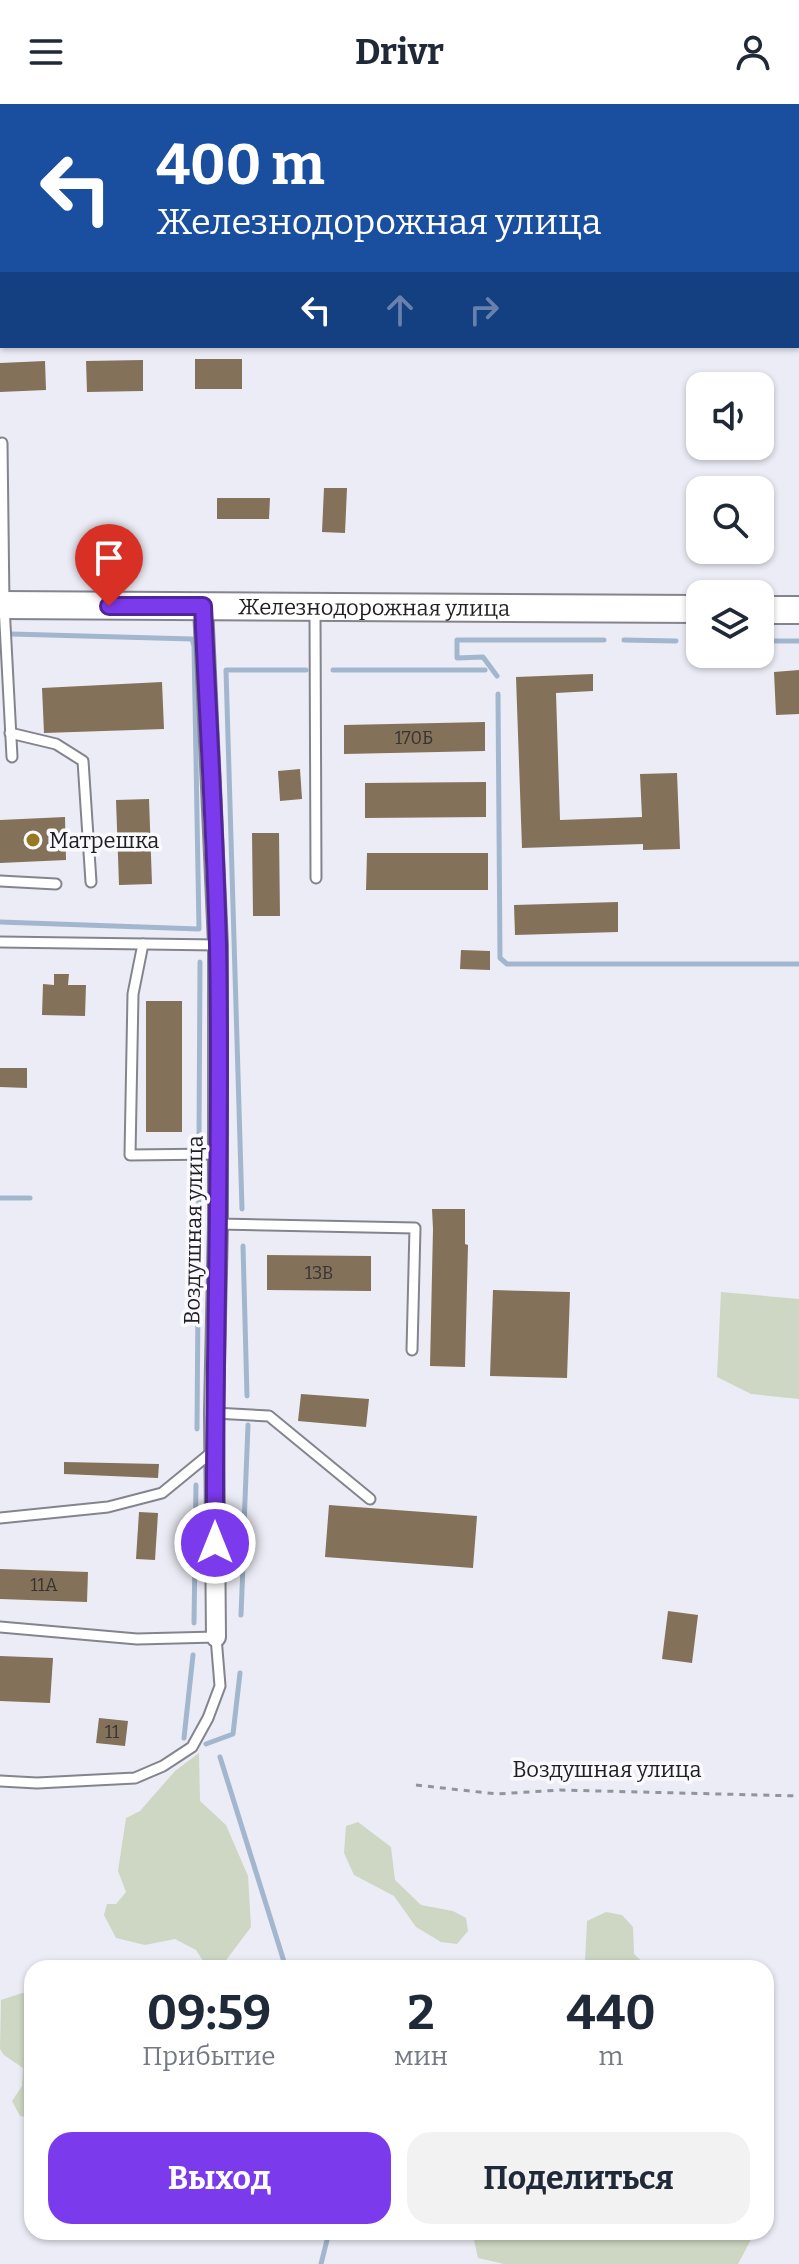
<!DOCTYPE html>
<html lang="ru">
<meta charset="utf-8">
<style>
:root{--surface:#fff;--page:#f2f2f3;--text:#1f2937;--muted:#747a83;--accent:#7c3aed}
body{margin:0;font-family:Bitter,serif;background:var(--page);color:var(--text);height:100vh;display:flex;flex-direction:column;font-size:30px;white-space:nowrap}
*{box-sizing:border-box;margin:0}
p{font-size:26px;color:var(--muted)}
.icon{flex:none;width:44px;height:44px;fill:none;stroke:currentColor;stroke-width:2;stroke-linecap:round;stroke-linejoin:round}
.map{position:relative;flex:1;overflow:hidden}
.details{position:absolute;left:24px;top:1856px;width:750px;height:280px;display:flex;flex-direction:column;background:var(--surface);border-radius:24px;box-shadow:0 2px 6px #0004}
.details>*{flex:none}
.guide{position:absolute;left:0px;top:0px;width:800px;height:244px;box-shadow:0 2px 6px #0004;background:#1a4fa0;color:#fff;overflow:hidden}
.buttons{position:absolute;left:686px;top:268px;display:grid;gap:16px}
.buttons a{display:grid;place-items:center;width:88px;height:88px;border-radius:16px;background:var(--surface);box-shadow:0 2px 6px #0004;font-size:40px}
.pin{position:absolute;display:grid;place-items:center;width:68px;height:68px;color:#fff;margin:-82px -34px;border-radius:50% 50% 50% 0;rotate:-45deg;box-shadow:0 0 8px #0007}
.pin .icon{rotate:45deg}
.me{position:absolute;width:88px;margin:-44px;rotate:0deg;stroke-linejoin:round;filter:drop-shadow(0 0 6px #0008)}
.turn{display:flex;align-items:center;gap:28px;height:168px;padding:0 24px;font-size:36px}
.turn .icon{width:104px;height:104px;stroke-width:2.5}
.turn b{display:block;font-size:56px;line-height:68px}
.lanes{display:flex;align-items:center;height:76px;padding:0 24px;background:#0003;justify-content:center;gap:40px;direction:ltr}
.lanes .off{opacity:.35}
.eta{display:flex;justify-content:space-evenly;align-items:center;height:136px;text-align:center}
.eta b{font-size:48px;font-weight:700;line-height:56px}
.cta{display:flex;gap:16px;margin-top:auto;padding:16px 24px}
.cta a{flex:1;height:92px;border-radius:24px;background:var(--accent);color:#fff;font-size:32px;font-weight:700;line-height:92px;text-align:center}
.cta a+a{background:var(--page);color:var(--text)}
header{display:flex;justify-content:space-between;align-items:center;height:104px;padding:0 24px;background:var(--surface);font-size:36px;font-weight:700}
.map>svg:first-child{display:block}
.green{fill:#ced7c3}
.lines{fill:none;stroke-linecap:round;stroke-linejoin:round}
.stream{stroke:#a2b7ce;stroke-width:5}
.building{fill:#84715a}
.lane-casing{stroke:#83848d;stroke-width:13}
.street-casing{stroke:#83848d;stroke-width:22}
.secondary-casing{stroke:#83848d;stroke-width:30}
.path{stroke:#93939b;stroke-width:3;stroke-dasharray:6 6;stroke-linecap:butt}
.lane{stroke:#fff;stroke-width:9}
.street{stroke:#fff;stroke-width:18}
.secondary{stroke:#fff;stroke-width:26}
.route-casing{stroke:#51269a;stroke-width:20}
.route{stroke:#7c3aed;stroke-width:14}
.poi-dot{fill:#977921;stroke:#fafafe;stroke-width:3}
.labels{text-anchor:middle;stroke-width:7;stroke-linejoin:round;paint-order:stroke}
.number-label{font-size:18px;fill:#383431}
.street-label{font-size:22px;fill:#1f1f23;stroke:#fafafe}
.poi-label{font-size:22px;fill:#1f1f23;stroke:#fafafe;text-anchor:start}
</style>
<header><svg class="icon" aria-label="menu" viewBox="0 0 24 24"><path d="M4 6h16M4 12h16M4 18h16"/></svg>Drivr<svg class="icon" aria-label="person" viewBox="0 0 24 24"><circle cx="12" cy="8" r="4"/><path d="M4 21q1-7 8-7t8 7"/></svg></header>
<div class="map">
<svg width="799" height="2160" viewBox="0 0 799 2160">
<rect width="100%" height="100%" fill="#ececf6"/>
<g class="green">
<path d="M721 1188 799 1195V1295L751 1290 717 1273Z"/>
<path d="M199 1649 200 1697 226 1721 248 1772 251 1823 221 1863 205 1860 196 1846 175 1835 145 1841 116 1834 104 1811 107 1800H116L126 1788 118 1767 126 1714 140 1707 175 1667Z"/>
<path d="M358 1718 391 1743 395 1776 421 1801 453 1807 466 1814 468 1827 457 1840 441 1838 416 1823 394 1792 354 1771 344 1749 346 1722Z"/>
<path d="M606 1808 622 1811 633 1823 634 1850 649 1864H590L585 1858 587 1817Z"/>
<path d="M22 1889 32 1890V2014L20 2012 12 1997 22 1982 23 1964 4 1951 0 1945 1 1896Z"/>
<path d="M480 2128H755L738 2160H504L478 2154 474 2136Z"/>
</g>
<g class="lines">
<g class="stream">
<path d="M624 536 676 537"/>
<path d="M760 537H799"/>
<path d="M333 566H485"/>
<path d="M497 572 483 553 457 554V536H604"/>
<path d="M498 590 500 854 507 860H799"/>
<path d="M0 818 199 825 194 542 192 535 11 530"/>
<path d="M199 1037 200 858"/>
<path d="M0 1094H30"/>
<path d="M242 1105 226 566H306"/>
<path d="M243 1142 247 1292"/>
<path d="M197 1325 199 1063"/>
<path d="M243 1446 248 1321"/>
<path d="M241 1511 243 1461"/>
<path d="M194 1519 196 1381"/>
<path d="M184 1634 193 1551"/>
<path d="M206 1640 233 1630 240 1569"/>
<path d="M220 1653 286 1864"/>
<path d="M321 2160 329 2128"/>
</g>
</g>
<g class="building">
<rect x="195" y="255" width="47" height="30"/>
<path d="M143 256V287L87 288 86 257Z"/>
<path d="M45 257 46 286 0 288V259Z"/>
<path d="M324 384H347L345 429 322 428Z"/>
<path d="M217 394H270L269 415H217Z"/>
<path d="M799 566V610L776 611 774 568Z"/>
<path d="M593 570V587L556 589 560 716 642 713 640 670 677 669 680 745 643 746V740L522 744 516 573Z"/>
<path d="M162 578 164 625 44 629 42 584Z"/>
<path d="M485 618V647L344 650V621Z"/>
<path d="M300 665 302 695 280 697 278 667Z"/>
<path d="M486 678V713L365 714V679Z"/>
<path d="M149 695 152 780 119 781 116 696Z"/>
<path d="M65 713 66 756 0 759V716Z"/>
<path d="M252 729H279L280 812H253Z"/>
<path d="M367 749H488V786H366Z"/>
<path d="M618 798V828L515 831 514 801Z"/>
<path d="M461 846 490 847V866L460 865Z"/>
<path d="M54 870H69L68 881H86L85 912 42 911 43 880 54 881Z"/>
<rect x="146" y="897" width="36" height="131"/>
<path d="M0 964H27V984L0 983Z"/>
<path d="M432 1105H465V1140L468 1141 465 1263 430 1262 433 1125Z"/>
<path d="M267 1151 371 1152V1187L267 1186Z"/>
<path d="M493 1186 570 1188 567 1274 490 1272Z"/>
<path d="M301 1290 369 1295 366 1323 298 1317Z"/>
<path d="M64 1358 159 1360 158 1374 64 1370Z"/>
<path d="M329 1401 477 1412 473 1464 325 1453Z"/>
<path d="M139 1408 158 1409 155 1456 136 1455Z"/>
<path d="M0 1465 88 1468 87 1498 0 1495Z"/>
<path d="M668 1507 698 1511 692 1559 662 1555Z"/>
<path d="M0 1552 53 1554 50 1599 0 1597Z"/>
<path d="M99 1614 128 1617 125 1642 96 1639Z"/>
</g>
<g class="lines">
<g class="lane-casing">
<g id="lane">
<path d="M2 339 4 501 12 653"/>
<path d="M315 507 316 774"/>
<path d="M10 629 56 640 83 657 91 778"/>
<path d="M0 777 56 780"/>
<path d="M0 838 218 841"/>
<path d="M143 840 133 890 130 1051 218 1050"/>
<path d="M218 1120 415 1124 412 1246"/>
<path d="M214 1309 269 1312 370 1395"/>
<path d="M0 1414 108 1403 162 1389 212 1348"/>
<path d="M0 1523 137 1535 216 1533 220 1582 208 1614 192 1643 163 1662 135 1674 37 1679 0 1677"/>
</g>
</g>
<g class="street-casing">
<g id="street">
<path d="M209 0 213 2"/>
<path d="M798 45H799"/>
<path d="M203 502 218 841V1120L214 1309 216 1533"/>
</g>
</g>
<g class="secondary-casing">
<g id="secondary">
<path id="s1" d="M0 501 700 505"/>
<path d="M760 506H799"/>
</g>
</g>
<path class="path" d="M416 1681 497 1690 560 1686 799 1692"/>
<use href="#lane" class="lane"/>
<use href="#street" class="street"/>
<use href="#secondary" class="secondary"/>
</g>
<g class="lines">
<g class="route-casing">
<path id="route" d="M109 502H203C208 615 215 728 218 841 222 1040 214 1240 215 1439"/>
</g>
<use href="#route" class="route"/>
</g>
<circle class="poi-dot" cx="33" cy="736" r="8"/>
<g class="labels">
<g class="number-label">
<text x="414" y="640">170Б</text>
<text x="319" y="1175">13В</text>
<text x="44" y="1487">11А</text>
<text x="112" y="1634">11</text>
</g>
<g class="street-label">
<text dy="8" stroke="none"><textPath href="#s1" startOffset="374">Железнодорожная улица</textPath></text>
<text transform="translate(193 1126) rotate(-89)" y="8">Воздушная улица</text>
<text x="607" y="1673">Воздушная улица</text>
</g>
<g class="poi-label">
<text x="49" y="744">Матрешка</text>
</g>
</g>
</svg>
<div class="buttons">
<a><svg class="icon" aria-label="sound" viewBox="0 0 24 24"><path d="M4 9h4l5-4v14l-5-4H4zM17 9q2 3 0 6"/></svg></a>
<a><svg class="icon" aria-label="search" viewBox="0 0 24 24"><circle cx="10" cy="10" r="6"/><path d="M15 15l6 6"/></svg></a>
<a><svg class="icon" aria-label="layers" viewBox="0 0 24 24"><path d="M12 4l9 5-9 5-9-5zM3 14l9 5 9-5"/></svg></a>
</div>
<div class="pin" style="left:109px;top:502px;background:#d93025"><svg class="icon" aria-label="arrive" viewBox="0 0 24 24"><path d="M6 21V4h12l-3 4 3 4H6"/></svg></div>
<svg class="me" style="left:215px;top:1439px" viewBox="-20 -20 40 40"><circle r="17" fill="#7c3aed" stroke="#fff" stroke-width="3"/><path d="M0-11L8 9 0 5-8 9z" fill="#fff"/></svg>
<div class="guide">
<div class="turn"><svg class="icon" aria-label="left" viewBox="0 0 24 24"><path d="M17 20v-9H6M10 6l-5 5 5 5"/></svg><div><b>400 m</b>Железнодорожная улица</div></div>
<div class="lanes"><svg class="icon" aria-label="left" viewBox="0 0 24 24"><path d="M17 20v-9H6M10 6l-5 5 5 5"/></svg><svg class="icon off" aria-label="ahead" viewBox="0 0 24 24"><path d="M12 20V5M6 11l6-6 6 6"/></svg><svg class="icon off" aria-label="right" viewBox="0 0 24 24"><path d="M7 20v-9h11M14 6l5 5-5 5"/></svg></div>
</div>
<section class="details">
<div class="eta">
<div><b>09:59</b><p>Прибытие</p></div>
<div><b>2</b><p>мин</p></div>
<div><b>440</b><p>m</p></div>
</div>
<div class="cta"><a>Выход</a><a>Поделиться</a></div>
</section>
</div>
